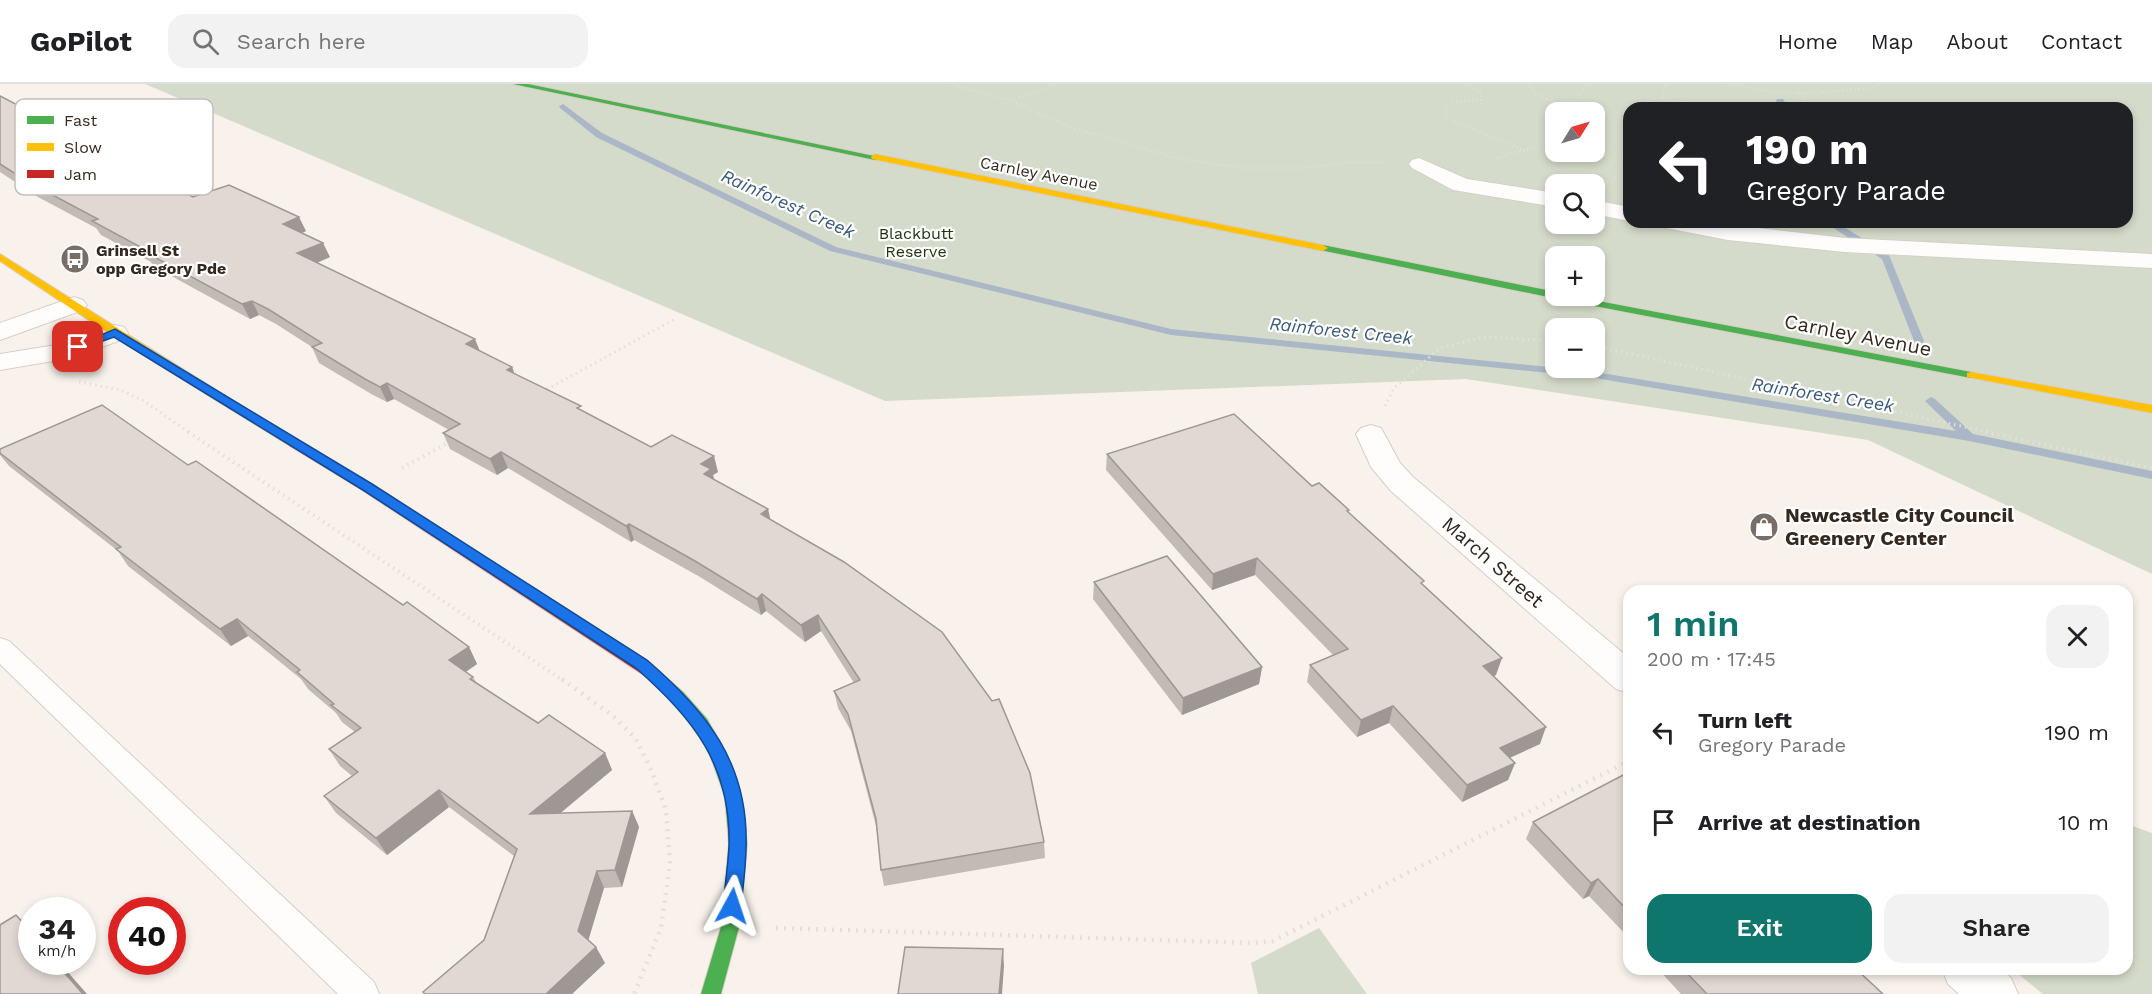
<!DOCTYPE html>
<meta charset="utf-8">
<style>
:root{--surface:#fff;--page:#f2f2f2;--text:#202124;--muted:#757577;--line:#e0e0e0;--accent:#0f766e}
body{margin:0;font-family:"Work Sans",sans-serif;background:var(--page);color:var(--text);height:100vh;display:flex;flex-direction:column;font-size:22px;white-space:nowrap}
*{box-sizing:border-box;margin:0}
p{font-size:20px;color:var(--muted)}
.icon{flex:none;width:33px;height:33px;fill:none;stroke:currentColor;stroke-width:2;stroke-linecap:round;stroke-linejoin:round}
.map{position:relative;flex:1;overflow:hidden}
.drawer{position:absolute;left:1623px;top:501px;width:510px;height:390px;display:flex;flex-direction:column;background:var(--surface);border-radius:18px;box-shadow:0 3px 9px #0003}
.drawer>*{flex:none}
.top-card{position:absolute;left:1623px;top:18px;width:510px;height:126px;border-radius:18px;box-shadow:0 3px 9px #0003;background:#202124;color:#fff;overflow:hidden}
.needle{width:39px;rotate:53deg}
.fabs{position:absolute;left:1545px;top:18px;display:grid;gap:12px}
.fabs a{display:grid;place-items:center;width:60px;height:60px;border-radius:12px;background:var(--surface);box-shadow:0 3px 9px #0003;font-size:30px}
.speed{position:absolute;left:18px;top:813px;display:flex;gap:12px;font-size:30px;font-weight:700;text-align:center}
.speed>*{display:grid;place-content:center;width:78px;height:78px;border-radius:50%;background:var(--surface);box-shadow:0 3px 9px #0003;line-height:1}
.speed small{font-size:15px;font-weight:400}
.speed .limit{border:9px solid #d22;background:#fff;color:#111}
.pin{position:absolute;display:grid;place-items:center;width:51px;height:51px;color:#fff;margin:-26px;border-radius:12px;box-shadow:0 3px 9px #0006}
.me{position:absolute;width:66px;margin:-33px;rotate:5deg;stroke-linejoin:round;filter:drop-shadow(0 0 4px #0008)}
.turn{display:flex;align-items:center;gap:21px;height:126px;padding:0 24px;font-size:27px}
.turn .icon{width:78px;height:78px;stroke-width:2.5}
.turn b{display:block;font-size:42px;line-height:51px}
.round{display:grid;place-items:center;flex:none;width:63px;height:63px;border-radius:18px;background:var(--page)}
.summary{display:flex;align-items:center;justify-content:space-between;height:102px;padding:0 24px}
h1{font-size:36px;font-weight:600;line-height:45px;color:var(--accent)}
.cta{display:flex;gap:12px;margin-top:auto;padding:12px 24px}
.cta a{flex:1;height:69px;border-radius:18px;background:var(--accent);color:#fff;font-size:24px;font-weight:600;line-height:69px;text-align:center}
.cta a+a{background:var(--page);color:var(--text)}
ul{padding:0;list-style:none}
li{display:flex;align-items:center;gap:18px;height:90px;padding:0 24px}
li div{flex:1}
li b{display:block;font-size:22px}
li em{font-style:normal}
header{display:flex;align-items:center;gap:36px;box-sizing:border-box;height:84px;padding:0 30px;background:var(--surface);border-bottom:2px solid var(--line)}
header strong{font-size:28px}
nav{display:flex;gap:33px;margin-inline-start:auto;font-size:21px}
.search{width:420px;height:54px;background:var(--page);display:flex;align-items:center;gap:15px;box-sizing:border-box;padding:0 21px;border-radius:18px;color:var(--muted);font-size:22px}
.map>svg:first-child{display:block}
.green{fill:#d5dbca;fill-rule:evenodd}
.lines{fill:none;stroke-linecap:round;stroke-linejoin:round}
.stream{fill:#abb7c6;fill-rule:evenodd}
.lane-casing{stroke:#d8cec7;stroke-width:2}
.street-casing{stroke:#d8cec7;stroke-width:2}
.fast-casing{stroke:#d8cec7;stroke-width:2}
.slow-casing{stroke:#d8cec7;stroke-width:2}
.jam-casing{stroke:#d8cec7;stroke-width:2}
.path-far3{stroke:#e2e0de;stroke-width:2;stroke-dasharray:1 3;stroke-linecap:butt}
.path-far2{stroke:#e2e0de;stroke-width:3;stroke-dasharray:1.5 4;stroke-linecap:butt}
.path-far1{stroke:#e2e0de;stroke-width:4;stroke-dasharray:1.5 4.5;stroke-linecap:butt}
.path{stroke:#e2e0de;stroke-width:4.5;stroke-dasharray:2 6;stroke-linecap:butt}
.lane{fill:#fefdfc;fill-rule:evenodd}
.street{fill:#fefdfc;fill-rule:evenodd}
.fast{fill:#4caf50;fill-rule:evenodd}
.slow{fill:#ffc107;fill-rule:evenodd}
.jam{fill:#c62828;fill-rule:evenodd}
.wall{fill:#c2bab5}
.shaded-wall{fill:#9e9794}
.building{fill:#e2d8d3;stroke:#9e9794;stroke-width:1.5}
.route{fill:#1a73e8;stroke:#114b97;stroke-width:1.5}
.labels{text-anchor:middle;stroke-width:4.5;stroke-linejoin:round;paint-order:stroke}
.far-street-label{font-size:16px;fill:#33271e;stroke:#fff}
.far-park-label{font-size:16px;fill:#21370e;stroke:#fff}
.far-poi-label{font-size:16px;font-weight:bold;fill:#33271e;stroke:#fff;text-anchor:start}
.far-water-label{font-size:18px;font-style:italic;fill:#385a7e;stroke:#fff}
.street-label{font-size:20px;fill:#33271e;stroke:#fff}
.poi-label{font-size:20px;font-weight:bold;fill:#33271e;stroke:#fff;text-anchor:start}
.key{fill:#fff;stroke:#c2bebc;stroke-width:1.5}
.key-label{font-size:16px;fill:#33271e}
</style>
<header>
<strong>GoPilot</strong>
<div class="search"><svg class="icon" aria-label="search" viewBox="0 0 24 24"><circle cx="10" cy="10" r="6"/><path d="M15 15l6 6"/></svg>Search here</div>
<nav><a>Home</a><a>Map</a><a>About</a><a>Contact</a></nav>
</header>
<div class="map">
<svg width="2152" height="910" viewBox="0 0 2152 910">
<rect width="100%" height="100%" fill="#f9f2ec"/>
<g class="green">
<path d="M145 0H2152V490L1868 356 1466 295 885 317ZM1629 24H2127V138H1629ZM1556 28H1594V68H1556ZM1556 100H1594V140H1556ZM1556 172H1594V212H1556ZM1556 244H1594V284H1556Z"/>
<path d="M2127 740 2152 749V910H2043L2012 885H2127Z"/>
<path d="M1319 844 1367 910H1258L1251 879Z"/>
</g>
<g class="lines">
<g class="stream">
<path d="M1777 15H1783L1789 24H1781L1776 17Z"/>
<path d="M563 20 602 49 836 163 1171 245 1589 287 1956 347 1927 319 1925 317 1931 313 1935 315 1973 350 2152 387V395L1969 357 1589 293 1171 251 830 167 596 53 560 24 559 22Z"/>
<path d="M1824 138H1836L1889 171 1924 257 1923 259H1915L1914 257 1882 175Z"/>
</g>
<g class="lane-casing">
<path id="lane" d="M0 554 9 557 374 898 379 910H338L0 580Z"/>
</g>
<g class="street-casing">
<g id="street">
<path d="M1419 74 1467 95 1556 109V123L1453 106 1412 84 1409 80 1412 76Z"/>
<path d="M1594 116 1629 123V137L1594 130Z"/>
<path d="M1658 138H1706L1845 154 2152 170V184L1845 168 1728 156 1661 143Z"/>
<path d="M74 213 83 216 87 221 83 226 0 256V239Z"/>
<path d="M115 241 124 243 128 249 124 255 71 274 0 286V270L56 261Z"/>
<path d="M1371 341 1381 344 1400 379 1413 393 1629 574V609L1616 605 1391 407 1371 383 1356 350 1361 344Z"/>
<path d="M1942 885H2000L2011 894 2018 910H1959L1948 900Z"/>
</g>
</g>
<g class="fast-casing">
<g id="fast">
<path d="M513 0H528L879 73 875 76Z"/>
<path d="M1323 161 1556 208V212H1572L1971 288 1977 291 1971 294 1558 215 1320 166 1318 164Z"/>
<path d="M650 582 655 584 683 608 707 635 725 667 741 713 747 760 739 843 721 910H701L721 843 729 760 725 713 709 668 695 643 671 616 645 592 642 588 645 584Z"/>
</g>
</g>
<g class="slow-casing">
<g id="slow">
<path d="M875 70 1323 161 1328 164 1323 167 872 75 871 73Z"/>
<path d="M0 170 300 359 294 363 290 362 111 251 0 177Z"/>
<path d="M1971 288 2152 321V329L1967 293V289Z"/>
</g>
</g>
<g class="jam-casing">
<path id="jam" d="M294 355 372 400 655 584 658 588 655 592H645L362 406 290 362 288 359Z"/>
</g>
<g class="path-far3">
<path d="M951 0 1011 17 1067 42 1176 74 1243 84H1302L1352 78 1386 79"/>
<path d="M1467 0 1482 10 1481 16 1453 18 1446 25 1445 33 1525 67"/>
<path d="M1529 0 1534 9 1570 25"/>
<path d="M1725 0 1736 2"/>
<path d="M1736 0C1782 14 1826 8 1873 4L1880 0"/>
<path d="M1800 10 1808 24"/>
<path d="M1661 14 1666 0"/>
<path d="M1011 16 1056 0"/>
<path d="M1643 24 1649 16 1661 14 1723 24"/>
<path d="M1568 28 1586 1 1590 0"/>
<path d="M1496 74 1544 61 1556 45"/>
<path d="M1611 96 1616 93 1629 59"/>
</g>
<g class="path-far2">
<path d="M1594 262 1993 349"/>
<path d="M79 298 121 306 144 317 190 349"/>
<path d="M542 308 675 235"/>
<path d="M1385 322 1394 304 1440 264 1485 253 1556 257"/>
</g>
<g class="path-far1">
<path d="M188 348 564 597"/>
<path d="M1986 348 2152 384"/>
<path d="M402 384 451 357"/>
</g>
<g class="path">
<path d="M562 595 613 632 636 655 652 688 666 726 670 779 661 844 634 910"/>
<path d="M776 844 1252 859 1273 857 1629 677"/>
</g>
<use href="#lane" class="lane"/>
<use href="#street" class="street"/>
<use href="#fast" class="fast"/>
<use href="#slow" class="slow"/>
<use href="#jam" class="jam"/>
</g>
<g class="wall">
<path d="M0 12 193 113 306 147 302 149 330 173 317 179 480 267 512 283 514 290 651 363 718 388 713 391 714 396 770 436 1044 758 1045 774 884 802 881 786 876 742 851 647 838 624 834 607 854 599 821 547 805 558 766 527 761 531 700 493 634 456 631 458 508 384 497 391 450 365 443 349 449 346 394 315 387 318 373 311 319 279 312 263 276 240 259 231 250 235 153 182 151 178 101 151 96 144 38 113 0 88Z"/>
<path d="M0 365 188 381 469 563 477 580 466 588 473 593 476 598 538 639 605 669 612 686 560 729 632 727 639 743 622 803 604 804 588 856 605 879 572 910H425L484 856 514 772 449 723 387 771 336 729 324 712 352 692 340 682 329 665 355 648 342 638 336 629 308 605 301 595 248 552 231 562 128 482 118 467 9 382 0 371Z"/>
<path d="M1107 370 1312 402 1349 429 1423 501 1496 591 1493 592 1540 660 1509 674 1515 679 1508 696 1462 718 1389 639 1357 653 1307 598 1310 581 1333 571 1255 491 1212 506 1106 386Z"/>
<path d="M1094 498 1262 583 1259 600 1182 631 1093 515Z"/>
<path d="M1629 688V854L1589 812 1583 815 1526 755 1533 738Z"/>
<path d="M1658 885H1856L1883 910H1681Z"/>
</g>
<g class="shaded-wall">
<path d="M299 133 306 147 290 154 283 140Z"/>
<path d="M323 159 330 173 304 184 297 169Z"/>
<path d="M252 217 259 231 250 235 242 220Z"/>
<path d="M475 255 481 270 466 260Z"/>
<path d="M512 283 518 299 507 286Z"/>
<path d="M387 299 394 315 387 318 380 303Z"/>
<path d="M501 368 508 384 497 391 490 375Z"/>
<path d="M714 372 718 388 713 391 716 402 708 407 701 380Z"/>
<path d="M768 425 772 442 761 430Z"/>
<path d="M629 440 634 456 631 458 626 442Z"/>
<path d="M1257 474 1255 491 1212 506 1213 490Z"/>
<path d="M762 510 766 527 761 531 757 515Z"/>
<path d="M818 531 821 547 805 558 801 541Z"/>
<path d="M237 535 248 552 231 562 220 545Z"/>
<path d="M469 563 477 580 458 593 449 576Z"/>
<path d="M1502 574 1496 591 1478 599 1483 582Z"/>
<path d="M1262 583 1259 600 1182 631 1183 614Z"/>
<path d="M1393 622 1389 639 1357 653 1361 636Z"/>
<path d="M1546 643 1540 660 1494 681 1500 664Z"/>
<path d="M605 669 612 686 539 747 530 730Z"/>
<path d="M1515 679 1508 696 1462 718 1467 701Z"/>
<path d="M439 706 449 723 387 771 376 754Z"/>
<path d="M632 727 639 743 622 803 615 786Z"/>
<path d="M597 787 604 804 586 864 578 847Z"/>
<path d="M1598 795 1589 812 1583 815 1591 799Z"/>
<path d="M16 831 32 845V849Z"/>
<path d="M596 863 605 879 572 910H546Z"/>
<path d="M1003 865 1004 882 1002 910H999Z"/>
<path d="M55 878H59L87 910H83Z"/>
</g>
<g class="building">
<path d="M0 12 193 113 229 101 299 133 283 140 323 159 297 169 475 255 466 260 512 283 507 286 581 322 577 324 651 363 672 351 714 372 701 380 711 385 704 390 768 425 761 430 844 478 942 548 992 617 999 615 1030 689 1044 758 881 786 876 735 848 630 834 607 860 596 818 531 801 541 762 510 757 515 695 477 629 440 626 442 501 368 490 375 443 349 460 340 387 299 380 303 365 295 312 263 322 259 268 225 252 217 242 220 145 168 148 167 92 137 98 135 30 99 0 80Z"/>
<path d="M102 321 188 381 196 377 403 521 407 518 469 563 449 576 473 593 470 595 538 639 549 631 605 669 530 730 632 727 615 786 597 787 578 847 596 863 546 910H425L423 908 484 856 517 765 439 706 376 754 324 712 358 688 329 665 361 644 331 621 334 620 297 588 300 586 237 535 220 545 116 465 121 463 0 369V365Z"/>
<path d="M1234 330 1312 402 1319 399 1349 426 1347 427 1424 497 1421 499 1502 574 1483 582 1546 643 1500 664 1515 679 1467 701 1393 622 1361 636 1310 581 1348 565 1257 474 1213 490 1107 370Z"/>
<path d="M1167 472 1262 583 1183 614 1094 498Z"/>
<path d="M1629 688V828L1598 795 1591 799 1533 738Z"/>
<path d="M16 831 32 849V878H55L83 910H0V841Z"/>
<path d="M905 863 1003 865 999 910H898Z"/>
<path d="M1683 885H1856L1883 910H1707Z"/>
</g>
<path class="route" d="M115 245 372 400 647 576C706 627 749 679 746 763 746 783 743 802 741 822L739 828 732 830 726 828 723 822C725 802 728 782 729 762 731 680 693 635 636 584L363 406 114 253 78 266 72 263Z"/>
<defs>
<g id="bus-disc" transform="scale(1.5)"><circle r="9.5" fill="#786e66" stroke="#fff"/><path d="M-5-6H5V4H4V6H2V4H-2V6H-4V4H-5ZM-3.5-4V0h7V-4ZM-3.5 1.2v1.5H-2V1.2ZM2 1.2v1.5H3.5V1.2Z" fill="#fff"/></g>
<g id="shop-disc" transform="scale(1.5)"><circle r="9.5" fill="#786e66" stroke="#fff"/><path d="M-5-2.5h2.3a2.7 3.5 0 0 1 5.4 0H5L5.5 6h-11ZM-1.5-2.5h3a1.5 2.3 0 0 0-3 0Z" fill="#fff"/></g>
</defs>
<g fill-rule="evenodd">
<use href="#bus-disc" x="75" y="175"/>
<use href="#shop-disc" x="1764" y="443"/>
</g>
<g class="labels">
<g class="far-street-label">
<text transform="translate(1039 89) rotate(11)" y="6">Carnley Avenue</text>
</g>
<g class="far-park-label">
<text x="916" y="155">Blackbutt<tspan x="916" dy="18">Reserve</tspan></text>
</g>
<g class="far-poi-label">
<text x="96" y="172">Grinsell St<tspan x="96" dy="18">opp Gregory Pde</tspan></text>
</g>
<g class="far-water-label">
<text transform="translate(788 120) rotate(24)" y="6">Rainforest Creek</text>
<text transform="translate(1341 247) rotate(6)" y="6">Rainforest Creek</text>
<text transform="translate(1823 311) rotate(9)" y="6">Rainforest Creek</text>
</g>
<g class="street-label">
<text transform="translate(1858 251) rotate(11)" y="7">Carnley Avenue</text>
<text transform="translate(1493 478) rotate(41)" y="7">March Street</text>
</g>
<g class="poi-label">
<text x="1785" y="438">Newcastle City Council<tspan x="1785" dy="23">Greenery Center</tspan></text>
</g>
</g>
<rect x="15" y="15" width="198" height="96" rx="9" class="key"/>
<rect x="27" y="32" width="27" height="8" fill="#4caf50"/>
<rect x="27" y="59" width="27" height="8" fill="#ffc107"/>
<rect x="27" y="86" width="27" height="8" fill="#c62828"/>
<g class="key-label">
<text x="64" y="42">Fast</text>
<text x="64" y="69">Slow</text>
<text x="64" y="96">Jam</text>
</g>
</svg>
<div class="fabs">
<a><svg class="needle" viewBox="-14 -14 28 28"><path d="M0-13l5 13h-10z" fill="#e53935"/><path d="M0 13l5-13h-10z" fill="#757577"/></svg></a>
<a><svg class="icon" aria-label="search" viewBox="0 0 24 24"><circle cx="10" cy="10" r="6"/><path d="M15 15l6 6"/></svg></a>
<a>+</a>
<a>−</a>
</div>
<div class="speed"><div>34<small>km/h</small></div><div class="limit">40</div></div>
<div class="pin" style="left:78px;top:263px;background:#d93025"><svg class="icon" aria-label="arrive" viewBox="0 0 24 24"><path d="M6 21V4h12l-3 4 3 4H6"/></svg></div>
<svg class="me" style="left:732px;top:822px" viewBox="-20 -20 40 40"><path d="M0-17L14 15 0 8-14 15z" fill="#1a73e8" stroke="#fff" stroke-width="4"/></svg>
<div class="top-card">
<div class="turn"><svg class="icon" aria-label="left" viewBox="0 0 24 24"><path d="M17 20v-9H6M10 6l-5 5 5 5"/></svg><div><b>190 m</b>Gregory Parade</div></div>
</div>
<section class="drawer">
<div class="summary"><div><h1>1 min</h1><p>200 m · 17:45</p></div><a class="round"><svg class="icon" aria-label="close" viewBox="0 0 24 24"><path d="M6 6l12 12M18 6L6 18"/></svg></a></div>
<ul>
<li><svg class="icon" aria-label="left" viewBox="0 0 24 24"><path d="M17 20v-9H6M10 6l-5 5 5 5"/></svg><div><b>Turn left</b><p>Gregory Parade</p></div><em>190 m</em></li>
<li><svg class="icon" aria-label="arrive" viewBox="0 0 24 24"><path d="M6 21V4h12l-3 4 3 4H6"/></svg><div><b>Arrive at destination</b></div><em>10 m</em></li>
</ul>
<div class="cta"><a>Exit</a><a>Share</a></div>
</section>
</div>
